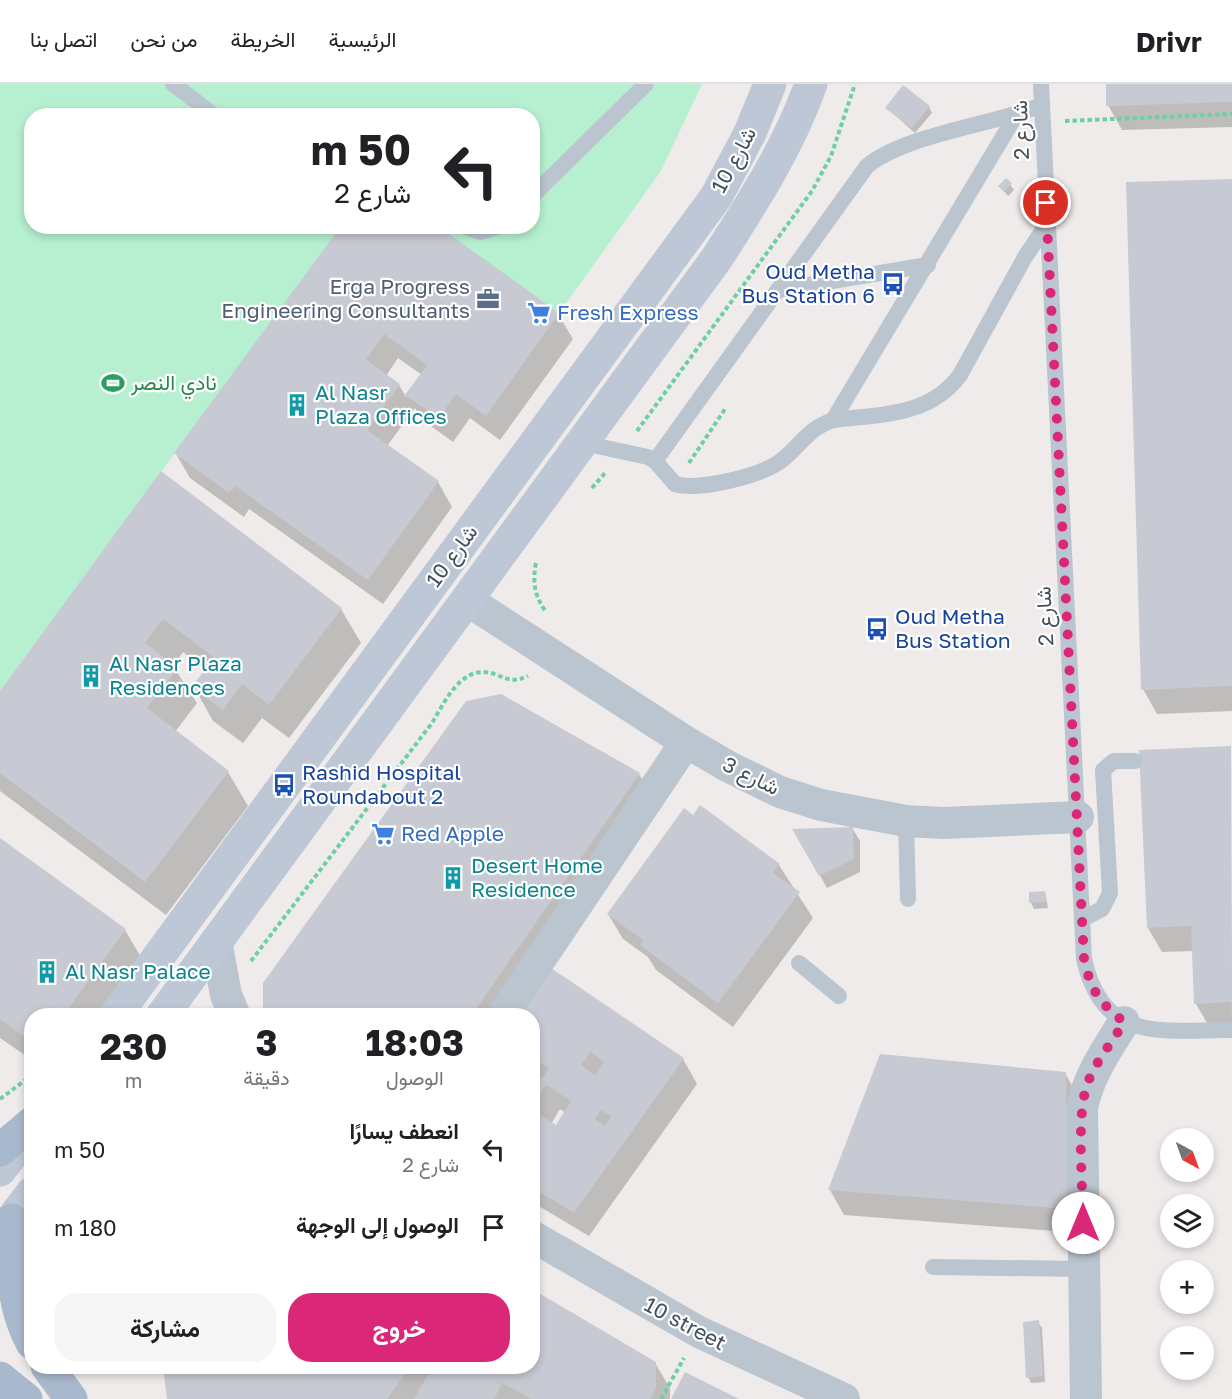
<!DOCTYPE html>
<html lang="ar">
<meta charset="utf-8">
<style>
:root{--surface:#fff;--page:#f6f6f6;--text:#202124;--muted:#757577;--line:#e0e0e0;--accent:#db2777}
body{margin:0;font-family:"Golos Text",Vazirmatn,sans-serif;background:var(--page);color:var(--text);direction:rtl;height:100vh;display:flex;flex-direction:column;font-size:22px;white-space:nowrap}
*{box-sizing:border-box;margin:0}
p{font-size:20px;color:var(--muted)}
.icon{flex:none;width:33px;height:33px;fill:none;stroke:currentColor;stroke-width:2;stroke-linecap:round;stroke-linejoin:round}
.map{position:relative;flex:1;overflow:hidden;direction:ltr}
.panel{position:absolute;left:24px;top:924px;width:516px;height:366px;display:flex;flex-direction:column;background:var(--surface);border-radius:24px;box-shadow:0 3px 9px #0003;direction:rtl}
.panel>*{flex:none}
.top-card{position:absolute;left:24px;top:24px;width:516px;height:126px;border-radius:24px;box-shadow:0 3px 9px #0003;direction:rtl;background:#fff;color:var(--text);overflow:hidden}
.needle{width:39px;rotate:139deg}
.buttons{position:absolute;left:1160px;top:1044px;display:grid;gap:12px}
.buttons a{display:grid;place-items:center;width:54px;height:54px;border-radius:50%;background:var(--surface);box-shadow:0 3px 9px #0003;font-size:30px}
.pin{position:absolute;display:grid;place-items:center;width:51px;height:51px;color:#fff;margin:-26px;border:3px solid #fff;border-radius:50%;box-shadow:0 2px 6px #0007}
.me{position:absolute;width:66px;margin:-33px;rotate:0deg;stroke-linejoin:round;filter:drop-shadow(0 0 4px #0008)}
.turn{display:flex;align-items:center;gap:21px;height:126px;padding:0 30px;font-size:27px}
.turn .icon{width:78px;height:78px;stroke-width:2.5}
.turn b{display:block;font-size:42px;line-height:51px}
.eta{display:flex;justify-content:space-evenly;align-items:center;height:102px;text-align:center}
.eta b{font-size:36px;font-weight:700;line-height:42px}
.action{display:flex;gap:12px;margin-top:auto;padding:12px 30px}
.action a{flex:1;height:69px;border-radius:24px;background:var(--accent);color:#fff;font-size:24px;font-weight:700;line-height:69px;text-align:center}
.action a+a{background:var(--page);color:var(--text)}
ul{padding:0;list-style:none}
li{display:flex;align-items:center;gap:18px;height:78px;padding:0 30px}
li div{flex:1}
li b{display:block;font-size:22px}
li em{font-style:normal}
header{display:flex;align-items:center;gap:36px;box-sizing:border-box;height:84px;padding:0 30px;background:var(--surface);border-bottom:2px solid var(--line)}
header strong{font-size:28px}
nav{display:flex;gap:33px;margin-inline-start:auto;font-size:21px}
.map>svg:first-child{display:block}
.green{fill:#b6f0d0}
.shadow{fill:#0003;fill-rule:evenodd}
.building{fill:#c7cad2;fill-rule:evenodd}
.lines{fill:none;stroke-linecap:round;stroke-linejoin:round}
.path{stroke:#6dcfa5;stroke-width:4;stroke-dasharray:4.5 3;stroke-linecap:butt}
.service{stroke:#bbc5cf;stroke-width:16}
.minor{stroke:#bbc5cf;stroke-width:32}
.secondary{stroke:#bdc7d6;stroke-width:33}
.primary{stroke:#a9b9cd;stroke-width:33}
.route{stroke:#db2777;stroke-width:10;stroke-dasharray:0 18}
.labels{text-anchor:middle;stroke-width:4.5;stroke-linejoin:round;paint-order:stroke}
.street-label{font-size:21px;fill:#434e5a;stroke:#fff}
.transit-label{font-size:21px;fill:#164399;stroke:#fff;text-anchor:start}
.service-label{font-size:21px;fill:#4e5e75;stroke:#fff;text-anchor:end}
.shop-label{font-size:21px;fill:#366cbe;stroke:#fff;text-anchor:start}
.leisure-label{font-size:21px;fill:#27864d;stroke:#fff;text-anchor:start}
.culture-label{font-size:21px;fill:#0d838f;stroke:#fff;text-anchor:start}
</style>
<header>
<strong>Drivr</strong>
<nav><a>الرئيسية</a><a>الخريطة</a><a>من نحن</a><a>اتصل بنا</a></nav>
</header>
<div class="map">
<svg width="1232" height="1315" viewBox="0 0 1232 1315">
<rect width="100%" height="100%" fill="#efebeb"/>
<path class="green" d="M0 0H702L661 87 559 229 438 143 532 142V32H32V142L341 143 0 607Z"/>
<g class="shadow">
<path d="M1107 0H1232V43L1122 46 1108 21Z"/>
<path d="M929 23 932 29 915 49 887 24Z"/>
<path d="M1232 96V627L1157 630 1143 605Z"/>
<path d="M1010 100 1014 106 1008 112 1000 102Z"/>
<path d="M435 142 558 230 573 255 500 356 470 334 453 358 421 335 415 324 387 362 438 398 452 423 383 520 249 425 244 433 190 394 176 370ZM398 274 422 291 406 313 399 301 386 292Z"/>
<path d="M161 390 341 525 361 559 289 654 262 634 243 659 213 637 194 603 206 586 183 568 173 582 197 619 175 648 228 688 248 722 166 831 0 707V609Z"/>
<path d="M1230 664 1232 943 1210 944 1196 920 1193 867 1162 868 1148 844Z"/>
<path d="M639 690 653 715 502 932H268L265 926Z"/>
<path d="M852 744 860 757V788L827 804 795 747Z"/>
<path d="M0 756 125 846 145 880 108 932H32V976L0 954Z"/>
<path d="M779 781 813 834 733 943 656 886 648 873 623 855 608 830Z"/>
<path d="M1045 808 1048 824 1034 825 1031 819Z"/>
<path d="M548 884 683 975 697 1000 589 1152 532 1118V932ZM560 1025 566 1029 556 1043 551 1040Z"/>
<path d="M881 972 1065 989 1079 1014 1080 1149 844 1131 830 1106Z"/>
<path d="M1038 1238 1042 1244 1045 1298 1031 1299 1028 1293Z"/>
<path d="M655 1279 670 1304V1315H168L165 1282H532Z"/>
</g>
<g class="building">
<path d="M1106 0H1232V18L1106 22Z"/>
<path d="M903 1 930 22 912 44 885 24Z"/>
<path d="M1006 94 1012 99 1004 108 998 102Z"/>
<path d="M1232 95V602L1141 606 1126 98Z"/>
<path d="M341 142H438L559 229 486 332 456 310 439 334 405 311 427 281 384 250 366 276 400 300 367 346 439 397 368 496 235 402 229 409 174 369Z"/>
<path d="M161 387 342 524 269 621 242 600 223 626 192 603 214 573 163 535 145 559 178 584 147 624 229 687 145 798 0 689V607Z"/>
<path d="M501 610 640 689 471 932H271L263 926V899L466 617Z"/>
<path d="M1231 662 1232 918 1194 920 1191 842 1147 844 1139 666Z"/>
<path d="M700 721 780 780 773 789 800 808 718 919 640 861 643 856 607 830 684 724 693 731Z"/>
<path d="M853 743 854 775 819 792 792 745Z"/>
<path d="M0 754 126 845 63 932H32V958L0 935Z"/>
<path d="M1045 807 1046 818 1029 819V808Z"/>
<path d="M548 882 684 974 574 1129 532 1103V1026L556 1041 571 1017 546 1001 532 1022V988L542 994 549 984 538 977 532 985V932H513ZM591 968 604 978 595 991 581 981ZM601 1026 611 1032 605 1042 595 1035Z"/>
<path d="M880 970 1066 988 1067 1125 828 1106Z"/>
<path d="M532 1205 656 1278V1304L650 1315H532L502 1299 494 1315H414L433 1282H532Z"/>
<path d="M1039 1236 1043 1292 1026 1294 1023 1238Z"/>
<path d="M163 1282H411L387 1315H167Z"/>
<path d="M685 1288 739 1315H671Z"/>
</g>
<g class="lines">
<g class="path">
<path d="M1065 37 1232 30"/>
<path d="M637 347 812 107 831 72 855 0"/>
<path d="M689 379 725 325"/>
<path d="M592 404 605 389"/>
<path d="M536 479C532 498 535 513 546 528"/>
<path d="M251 877 432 639C446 616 463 577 497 591 509 596 515 598 528 592"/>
<path d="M0 1015 32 991"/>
<path d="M661 1315 684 1274"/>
</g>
<g class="service">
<path d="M173 0 215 32"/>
<path d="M1041 0 1084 875C1103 960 1162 946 1232 946"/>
<path d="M532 112 646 0"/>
<path d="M462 142 480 148 500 142"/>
<path d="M778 206 928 181"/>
<path d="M833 336 1016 31"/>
<path d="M583 359 648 373 655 377 675 400C699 407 762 392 782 376 802 360 806 346 833 336 880 330 929 333 960 291L1025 173 1047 140"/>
<path d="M655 377 867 82C907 50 992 41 1042 21"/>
<path d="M906 737 908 815"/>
<path d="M1082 835 1102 825 1110 809 1103 686 1114 677H1135"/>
<path d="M799 879 839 912"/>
<path d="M933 1183 1083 1185"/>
</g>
<g class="minor">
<path d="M467 516 686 658 729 683 780 708 821 721 906 737 945 739 1078 733"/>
<path d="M216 857 226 911 235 932"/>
<path d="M502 932 686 658"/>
<path d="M532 1152 699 1248 844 1315"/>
<path d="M1086 1315 1082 1024C1089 990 1106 967 1124 938"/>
</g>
<g class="secondary">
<path d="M115 932 716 113 750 49 770 0"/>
<path d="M162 932 717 174C753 118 788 64 811 0"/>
<path d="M0 1086 30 1046"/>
<path d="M0 1151 32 1109"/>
</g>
<g class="primary">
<path d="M0 1066 32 1039"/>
<path d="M12 1136C12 1179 11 1220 32 1259"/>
<path d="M47 1282 71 1315"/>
<path d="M0 1294 26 1315"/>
</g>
</g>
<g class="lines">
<path class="route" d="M1046 119 1084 875C1091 907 1099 918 1124 938 1112 959 1095 978 1087 1001 1076 1032 1083 1104 1083 1139"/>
</g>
<defs>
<g id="bus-bare" transform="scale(1.8)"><path d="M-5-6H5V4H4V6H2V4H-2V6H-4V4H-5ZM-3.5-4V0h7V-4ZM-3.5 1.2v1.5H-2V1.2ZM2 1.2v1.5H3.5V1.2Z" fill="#1a4fb4" stroke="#fff" stroke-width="2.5" paint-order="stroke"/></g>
<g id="office-bare" transform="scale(1.8)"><path d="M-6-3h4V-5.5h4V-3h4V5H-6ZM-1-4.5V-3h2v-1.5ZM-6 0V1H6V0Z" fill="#5c6f8a" stroke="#fff" stroke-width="2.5" paint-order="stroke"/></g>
<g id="supermarket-bare" transform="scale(1.8)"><path d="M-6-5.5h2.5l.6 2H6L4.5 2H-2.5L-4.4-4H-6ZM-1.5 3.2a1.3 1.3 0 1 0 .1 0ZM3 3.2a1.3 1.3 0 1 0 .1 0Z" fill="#3f7fe0" stroke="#fff" stroke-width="2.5" paint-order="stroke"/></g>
<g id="stadium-bare" transform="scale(1.8)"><path d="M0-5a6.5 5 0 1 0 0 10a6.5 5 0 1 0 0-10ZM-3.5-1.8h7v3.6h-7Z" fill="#2e9e5b" stroke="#fff" stroke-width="2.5" paint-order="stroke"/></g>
<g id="building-bare" transform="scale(1.8)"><path d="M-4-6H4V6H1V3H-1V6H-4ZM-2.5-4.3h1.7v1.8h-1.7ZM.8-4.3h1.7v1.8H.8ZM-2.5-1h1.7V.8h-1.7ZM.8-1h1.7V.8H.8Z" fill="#0f9aa8" stroke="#fff" stroke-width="2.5" paint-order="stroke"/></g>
</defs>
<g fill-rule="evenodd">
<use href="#bus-bare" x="893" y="200"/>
<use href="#office-bare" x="488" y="215"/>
<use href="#supermarket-bare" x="539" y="229"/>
<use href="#stadium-bare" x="113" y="299"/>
<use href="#building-bare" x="297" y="321"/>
<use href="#bus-bare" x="877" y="545"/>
<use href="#building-bare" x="91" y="592"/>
<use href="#bus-bare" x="284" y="701"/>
<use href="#supermarket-bare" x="383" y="750"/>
<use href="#building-bare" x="453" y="794"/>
<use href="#building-bare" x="47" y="888"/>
</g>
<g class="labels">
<g class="street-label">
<text transform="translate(1021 46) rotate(-92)" y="7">شارع 2</text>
<text transform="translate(734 76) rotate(-62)" y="7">شارع 10</text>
<text transform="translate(452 472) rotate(-54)" y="7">شارع 10</text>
<text transform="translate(1045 532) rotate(-93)" y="7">شارع 2</text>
<text transform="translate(751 692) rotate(26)" y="7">شارع 3</text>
<text transform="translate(685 1240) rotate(28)" y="7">10 street</text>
</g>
<g class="transit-label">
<text x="875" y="195" text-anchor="end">Oud Metha<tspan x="875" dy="24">Bus Station 6</tspan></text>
<text x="895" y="540">Oud Metha<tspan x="895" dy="24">Bus Station</tspan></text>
<text x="302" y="696">Rashid Hospital<tspan x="302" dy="24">Roundabout 2</tspan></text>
</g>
<g class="service-label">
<text x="470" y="210">Erga Progress<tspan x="470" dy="24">Engineering Consultants</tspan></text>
</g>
<g class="shop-label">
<text x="557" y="236">Fresh Express</text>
<text x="401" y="757">Red Apple</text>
</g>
<g class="leisure-label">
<text x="131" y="306">نادي النصر</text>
</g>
<g class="culture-label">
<text x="315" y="316">Al Nasr<tspan x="315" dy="24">Plaza Offices</tspan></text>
<text x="109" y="587">Al Nasr Plaza<tspan x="109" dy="24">Residences</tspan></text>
<text x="471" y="789">Desert Home<tspan x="471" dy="24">Residence</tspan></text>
<text x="65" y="895">Al Nasr Palace</text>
</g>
</g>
</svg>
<div class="buttons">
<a><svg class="needle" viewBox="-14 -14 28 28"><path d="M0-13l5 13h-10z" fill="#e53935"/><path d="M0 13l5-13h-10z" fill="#757577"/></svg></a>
<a><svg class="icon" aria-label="layers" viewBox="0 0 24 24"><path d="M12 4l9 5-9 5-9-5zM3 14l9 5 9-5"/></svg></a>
<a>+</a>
<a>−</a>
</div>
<div class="pin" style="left:1046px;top:119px;background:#d93025"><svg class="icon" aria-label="arrive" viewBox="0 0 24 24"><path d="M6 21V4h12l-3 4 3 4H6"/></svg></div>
<svg class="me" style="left:1083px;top:1139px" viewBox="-20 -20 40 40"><circle r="19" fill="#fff"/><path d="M0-13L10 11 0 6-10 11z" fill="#db2777"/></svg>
<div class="top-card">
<div class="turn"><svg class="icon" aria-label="left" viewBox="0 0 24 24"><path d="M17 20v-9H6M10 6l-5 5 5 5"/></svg><div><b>50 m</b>شارع 2</div></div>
</div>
<section class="panel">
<div class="eta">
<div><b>18:03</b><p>الوصول</p></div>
<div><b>3</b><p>دقيقة</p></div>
<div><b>230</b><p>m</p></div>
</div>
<ul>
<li><svg class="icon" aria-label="left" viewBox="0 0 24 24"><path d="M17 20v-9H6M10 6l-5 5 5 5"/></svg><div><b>انعطف يسارًا</b><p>شارع 2</p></div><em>50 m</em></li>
<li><svg class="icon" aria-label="arrive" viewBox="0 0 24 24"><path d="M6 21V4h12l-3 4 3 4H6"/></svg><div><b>الوصول إلى الوجهة</b></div><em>180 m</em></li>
</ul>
<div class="action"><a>خروج</a><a>مشاركة</a></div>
</section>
</div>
